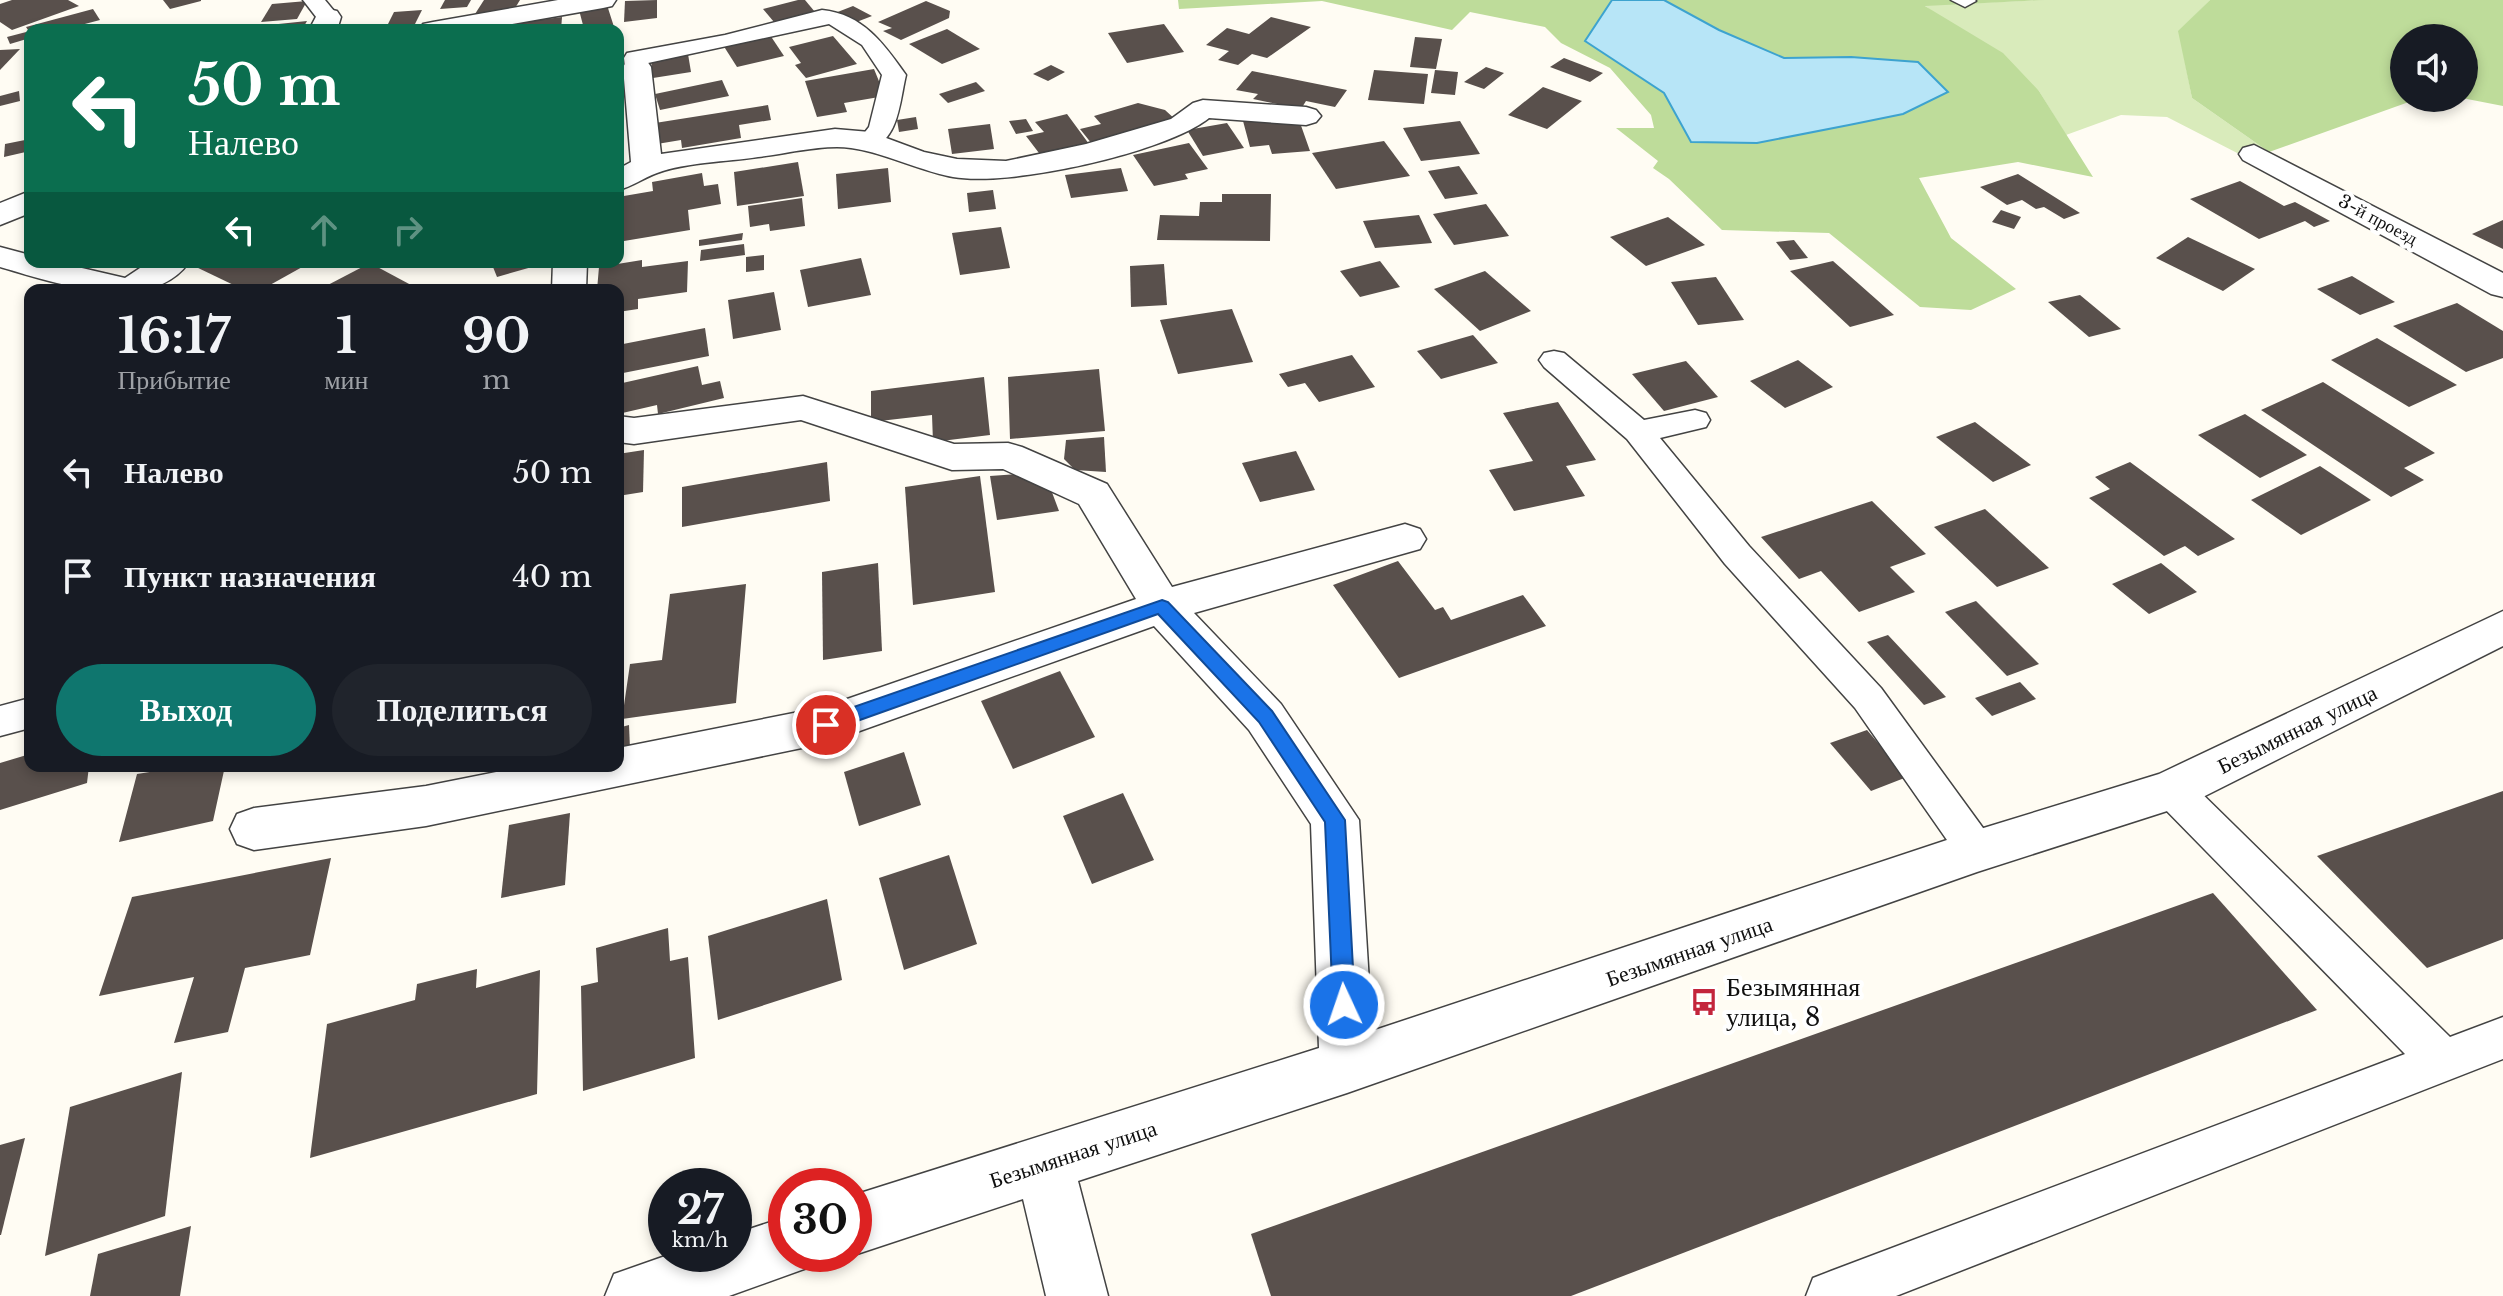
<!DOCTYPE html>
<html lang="ru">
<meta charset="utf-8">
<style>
:root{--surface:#171b24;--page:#20242c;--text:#f1f3f6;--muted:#9ea1a6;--accent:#0f766e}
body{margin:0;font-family:"Libre Baskerville",serif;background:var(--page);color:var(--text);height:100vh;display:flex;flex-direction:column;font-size:30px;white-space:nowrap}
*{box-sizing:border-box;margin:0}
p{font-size:26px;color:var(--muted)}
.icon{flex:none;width:44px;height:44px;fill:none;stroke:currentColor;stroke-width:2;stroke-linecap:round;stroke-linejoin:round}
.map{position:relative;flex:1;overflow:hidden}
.sheet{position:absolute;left:24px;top:284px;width:600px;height:488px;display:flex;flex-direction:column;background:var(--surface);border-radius:16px;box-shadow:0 4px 12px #0003}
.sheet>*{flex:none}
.top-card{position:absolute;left:24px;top:24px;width:600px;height:244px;border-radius:16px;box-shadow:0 4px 12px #0003;background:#0b6e4f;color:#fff;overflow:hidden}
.buttons{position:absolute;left:2390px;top:24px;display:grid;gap:16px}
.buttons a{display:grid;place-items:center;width:88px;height:88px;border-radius:50%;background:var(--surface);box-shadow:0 4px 12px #0003;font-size:40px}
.speed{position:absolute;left:648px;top:1168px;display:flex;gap:16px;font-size:40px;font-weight:700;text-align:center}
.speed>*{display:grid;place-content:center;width:104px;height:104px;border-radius:50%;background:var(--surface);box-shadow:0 4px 12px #0003;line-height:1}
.speed small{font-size:20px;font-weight:400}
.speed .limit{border:12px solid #d22;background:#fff;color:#111}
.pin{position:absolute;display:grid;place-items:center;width:68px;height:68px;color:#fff;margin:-34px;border:4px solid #fff;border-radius:50%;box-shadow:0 2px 8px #0007}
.me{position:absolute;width:88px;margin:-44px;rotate:357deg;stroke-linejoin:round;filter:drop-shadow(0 0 6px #0008)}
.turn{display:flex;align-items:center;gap:28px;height:168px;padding:0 32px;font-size:36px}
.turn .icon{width:104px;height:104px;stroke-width:2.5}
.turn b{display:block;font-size:56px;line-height:68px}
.lanes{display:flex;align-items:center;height:76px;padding:0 32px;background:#0003;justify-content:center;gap:40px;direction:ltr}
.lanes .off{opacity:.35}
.eta{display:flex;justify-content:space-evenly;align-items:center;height:136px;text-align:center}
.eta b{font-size:48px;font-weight:700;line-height:56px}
.button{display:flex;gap:16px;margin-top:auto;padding:16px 32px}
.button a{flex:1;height:92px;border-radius:48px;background:var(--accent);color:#fff;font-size:32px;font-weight:700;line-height:92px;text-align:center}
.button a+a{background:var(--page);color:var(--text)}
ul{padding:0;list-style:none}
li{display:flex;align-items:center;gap:24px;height:104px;padding:0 32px}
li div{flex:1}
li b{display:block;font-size:30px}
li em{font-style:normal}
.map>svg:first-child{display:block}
.green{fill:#d9ebbb}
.forest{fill:#bedc9a}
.water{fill:#b7e5f7;stroke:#3da3cf;stroke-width:2}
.building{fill:#59504c}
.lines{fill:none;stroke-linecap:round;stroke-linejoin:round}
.lane-casing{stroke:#434343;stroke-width:3}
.street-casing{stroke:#434343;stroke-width:3}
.lane{fill:#fff;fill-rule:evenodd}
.street{fill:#fff;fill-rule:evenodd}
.route{fill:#1a73e8;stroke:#114b97;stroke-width:2}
.labels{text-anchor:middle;stroke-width:8;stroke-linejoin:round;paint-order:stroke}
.far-street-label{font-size:18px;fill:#101010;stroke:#fff}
.street-label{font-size:22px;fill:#101010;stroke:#fff}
.near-poi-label{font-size:26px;fill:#101010;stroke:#fff;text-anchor:start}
</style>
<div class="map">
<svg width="2503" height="1296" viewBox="0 0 2503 1296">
<rect width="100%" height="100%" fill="#fffcf3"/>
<path class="green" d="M2045 0H2210L2179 31 2192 98 2269 152 2243 156 2167 117 2121 115 2066 135 2039 91 1924 5Z"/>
<g class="forest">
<path d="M1178 0H2045L1925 6 2003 53 2039 91 2093 177 2018 162 1919 178 1951 238 2016 289 1971 310 1920 307 1829 233 1722 230 1669 179 1653 168 1658 161 1616 128H1654L1651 115 1610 68 1561 43 1545 27 1470 12 1452 30 1322 1 1179 9Z"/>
<path d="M2210 0H2503V106L2462 98 2464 38H2404V98H2420L2269 152 2192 98 2178 31Z"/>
</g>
<path class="water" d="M1612 0H1664L1719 30 1784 58 1851 57 1918 62 1948 92 1903 114 1849 125 1757 143 1691 142 1664 93 1585 41Z"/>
<g class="building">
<path d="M12 0H68L79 6 12 30 0 22V4Z"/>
<path d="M163 0H201V1L170 9Z"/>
<path d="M445 0H471L467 7 440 9Z"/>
<path d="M484 0H520L512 13 475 14Z"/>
<path d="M657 0V18L624 22 625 1Z"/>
<path d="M798 0H805L815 12 774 22 763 9Z"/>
<path d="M307 1 297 19 261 22 272 4Z"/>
<path d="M926 1 950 11 949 18 901 40 883 31 892 28 878 22Z"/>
<path d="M607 5 615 30H574L573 27 583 25 579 10Z"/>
<path d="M853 6 872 16 854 23 835 13Z"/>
<path d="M93 9 100 20 62 30H28L26 27Z"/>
<path d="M422 10 414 26 386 28 394 12Z"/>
<path d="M562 17 561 30H509L510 24Z"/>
<path d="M1271 17 1311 27 1267 58 1252 54 1238 65 1218 60 1229 51 1206 45 1227 28 1249 34Z"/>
<path d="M307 21 302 30H266L269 25Z"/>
<path d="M1164 24 1184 52 1127 63 1108 33Z"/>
<path d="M947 29 980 49 942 64 909 44Z"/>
<path d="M30 31V38L10 44 7 37Z"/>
<path d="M770 35 784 56 737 67 723 45Z"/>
<path d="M833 36 857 64 806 78 795 65 801 63 789 47Z"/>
<path d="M1415 37 1442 39 1436 69 1410 67Z"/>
<path d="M20 49 0 70V50Z"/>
<path d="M688 54 691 72 653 78 651 60Z"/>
<path d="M1564 58 1603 73 1590 82 1550 67Z"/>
<path d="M1051 65 1065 72 1048 81 1033 74Z"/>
<path d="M1486 67 1504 73 1484 89 1464 82Z"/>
<path d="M874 69 885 96 844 103 847 112 817 117 805 81Z"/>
<path d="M1374 70 1428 74 1424 104 1368 100Z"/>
<path d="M1435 70 1458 72 1455 95 1431 93Z"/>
<path d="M1252 71 1347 90 1335 107 1306 101 1301 109 1253 99 1258 94 1236 90Z"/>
<path d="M722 80 729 96 660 110 655 94Z"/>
<path d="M976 82 985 91 948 103 939 94Z"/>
<path d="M1543 87 1582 101 1547 129 1508 115Z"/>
<path d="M19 91 20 101 0 106V96Z"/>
<path d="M1138 103 1165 110 1177 121 1092 144 1080 129 1101 124 1094 116Z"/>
<path d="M768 105 771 120 739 125 741 138 682 148 681 140 657 144 655 123Z"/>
<path d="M1067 114 1089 144 1042 157 1026 136 1044 132 1035 122Z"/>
<path d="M916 117 918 129 899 132 897 120Z"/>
<path d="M1298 117 1310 151 1272 154 1269 145 1250 147 1243 121Z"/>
<path d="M1026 119 1033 131 1016 134 1009 121Z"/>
<path d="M1460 121 1480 154 1421 161 1403 128Z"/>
<path d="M1227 123 1244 148 1203 156 1187 130Z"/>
<path d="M990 124 994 149 952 154 948 129Z"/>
<path d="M30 139V151L4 157 5 144Z"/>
<path d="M1384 141 1410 176 1336 189 1312 153Z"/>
<path d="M1189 143 1208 169 1185 174 1188 179 1154 186 1133 155Z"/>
<path d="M798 162 804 196 737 206 734 172Z"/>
<path d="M1459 166 1478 194 1445 199 1428 171Z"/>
<path d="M888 168 891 202 838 209 836 174Z"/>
<path d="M1121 168 1128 191 1071 198 1065 175Z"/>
<path d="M702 173 704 186 718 184 721 204 688 210 690 230 618 242V197L653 191 652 182Z"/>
<path d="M2018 174 2080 213 2064 219 2044 207 2036 209 2022 200 2007 205 1980 187Z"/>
<path d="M2240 181 2284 206 2295 202 2330 221 2314 227 2305 221 2259 239 2190 199Z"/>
<path d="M993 190 996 209 969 212 967 193Z"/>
<path d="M1222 194H1271L1270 241 1157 240 1160 215 1199 216 1200 202H1222Z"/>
<path d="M802 198 805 226 770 231 769 224 750 227 748 206Z"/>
<path d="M1486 204 1509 236 1454 245 1433 214Z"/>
<path d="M2001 210 2021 217 2014 229 1992 222Z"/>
<path d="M1419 215 1432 243 1375 248 1363 221Z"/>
<path d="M1668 217 1705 245 1646 266 1610 237Z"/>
<path d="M2503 220V249L2472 234Z"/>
<path d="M1001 227 1010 268 960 275 952 233Z"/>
<path d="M743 233 742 240 699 246V240Z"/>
<path d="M2188 237 2255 269 2223 291 2156 258Z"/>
<path d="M1794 240 1808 258 1790 260 1776 242Z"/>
<path d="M744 244 745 255 700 261 701 250Z"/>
<path d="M764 255V270L746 272V257Z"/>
<path d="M861 258 871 295 808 307 800 270Z"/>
<path d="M642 260V267L688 261 687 292 638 299V309L618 312V290H597L599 267Z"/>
<path d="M1380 261 1400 287 1360 297 1340 271Z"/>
<path d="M1833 261 1894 315 1850 327 1790 271Z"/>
<path d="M202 262H296L304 266 261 290H244L194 266Z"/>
<path d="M491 262H546V263L497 277Z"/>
<path d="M370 263 411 285 401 290 324 287Z"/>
<path d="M1164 264 1167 305 1131 307 1130 266Z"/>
<path d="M1485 271 1531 311 1480 331 1434 289Z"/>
<path d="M2352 276 2395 302 2360 315 2317 289Z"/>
<path d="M1716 277 1744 320 1698 325 1671 282Z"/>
<path d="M774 292 781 330 733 339 728 300Z"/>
<path d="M2080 295 2121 329 2089 337 2048 302Z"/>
<path d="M2457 303 2503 331V358L2466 372 2393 326Z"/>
<path d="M1232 309 1253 362 1178 374 1160 320Z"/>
<path d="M705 328 709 356 618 374V345Z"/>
<path d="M1473 335 1498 363 1441 379 1417 351Z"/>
<path d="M2377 338 2457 385 2409 407 2331 360Z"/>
<path d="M1352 355 1375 387 1319 402 1305 383 1288 387 1279 374Z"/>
<path d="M1798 360 1833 387 1785 408 1750 381Z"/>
<path d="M1686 361 1718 397 1664 411 1632 374Z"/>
<path d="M698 366 702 385 720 381 724 398 658 414 657 405 618 414V384Z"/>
<path d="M1099 369 1105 431 1010 439 1008 377Z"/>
<path d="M984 377 990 435 933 442 932 415 871 422V391Z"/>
<path d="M2323 382 2435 453 2404 468 2424 480 2391 497 2261 410Z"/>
<path d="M1558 402 1596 460 1566 466 1585 496 1514 511 1489 470 1533 461 1503 413Z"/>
<path d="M2245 414 2307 455 2260 478 2198 435Z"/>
<path d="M1975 422 2031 465 1993 482 1936 437Z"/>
<path d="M1104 437 1106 472 1075 470 1064 459 1066 440Z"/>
<path d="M644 450 643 492 618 496V454Z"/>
<path d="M1296 451 1315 490 1260 502 1242 463Z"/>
<path d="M827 462 830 501 682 527V487Z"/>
<path d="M2130 462 2235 539 2198 556 2185 546 2164 556 2089 498 2110 489 2095 477Z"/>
<path d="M2320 466 2371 500 2301 535 2251 500Z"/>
<path d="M1030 473 1050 487 1059 511 997 520 990 476Z"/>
<path d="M980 476 995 592 913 605 905 487Z"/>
<path d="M1872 501 1926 554 1890 567 1915 592 1859 612 1821 571 1799 579 1761 537Z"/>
<path d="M1985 509 2049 568 1997 587 1934 527Z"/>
<path d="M1398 561 1435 610 1443 607 1451 620 1523 595 1546 626 1399 678 1333 585Z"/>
<path d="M878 563 882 651 823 660 822 572Z"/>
<path d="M2161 563 2197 592 2149 614 2112 584Z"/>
<path d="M746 584 736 703 622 719 630 664 662 660 670 594Z"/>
<path d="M1976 601 2039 664 2007 676 1945 612Z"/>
<path d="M1888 635 1946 697 1924 705 1867 642Z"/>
<path d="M1060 671 1095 737 1013 769 981 701Z"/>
<path d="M2020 682 2036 699 1992 716 1975 698Z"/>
<path d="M629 725 630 749 618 752V728Z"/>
<path d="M1867 730 1907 777 1871 791 1830 743Z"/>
<path d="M904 752 921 805 859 826 844 772Z"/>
<path d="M30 754V766H89L87 783 0 810V763Z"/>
<path d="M157 766H225L213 821 119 842 137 774 156 771Z"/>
<path d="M2503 791V939L2427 968 2317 856Z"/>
<path d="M1123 793 1154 860 1092 884 1063 816Z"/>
<path d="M570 813 565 885 501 898 509 825Z"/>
<path d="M949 855 977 944 904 970 879 878Z"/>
<path d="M331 858 310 955 245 968 228 1032 174 1043 194 977 99 996 132 897Z"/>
<path d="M2213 893 2317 1010 1571 1296H1271L1251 1234Z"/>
<path d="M827 899 842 980 718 1020 708 936Z"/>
<path d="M668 928 670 961 688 957 695 1058 583 1091 581 986 598 982 596 948Z"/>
<path d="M477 969 476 988 540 970 537 1094 310 1158 327 1024 415 1000 417 984Z"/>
<path d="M182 1072 165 1216 45 1256 70 1107Z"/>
<path d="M25 1138 1 1235H0V1145Z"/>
<path d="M191 1226 180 1296H90L98 1254Z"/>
</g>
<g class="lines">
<g class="lane-casing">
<g id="lane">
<path d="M303 0H325L339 17 336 22H320Z"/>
<path d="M1951 0H1975L1976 1 1965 7Z"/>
<path d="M822 10C863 14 884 44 906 75 900 99 899 141 870 148L858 141 869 127 882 75 862 45 829 24 648 63 645 72 637 74 625 67 624 58 627 53 725 35Z"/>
<path d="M1554 351 1564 353 1644 420 1695 410 1706 413 1710 420 1706 427 1660 438 1749 546 1881 688 1991 839 1997 851 1991 863 1977 868 1963 863 1855 708 1725 564 1627 439 1544 367 1539 360 1544 353Z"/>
<path d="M30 698V728L0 736V706Z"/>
<path d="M2172 774 2186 778 2450 1037 2503 1017V1059L1896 1296H1806L1813 1278 1831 1271 2405 1054 2158 802 2152 790 2158 778Z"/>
</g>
</g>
<g class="street-casing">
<g id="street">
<path d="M558 0H616L612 6 603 8 479 30H419L423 24 433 22Z"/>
<path d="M328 9 337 11 341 17 337 30H309L319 11Z"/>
<path d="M637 59 647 61 651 67 661 154 835 129 870 132 924 152 957 159 1006 161 1086 144 1171 119 1193 103 1203 100 1306 107 1316 110 1321 116 1316 122 1306 125 1209 118C1165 153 1010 187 953 177 915 170 874 147 837 147 811 147 784 154 758 157 726 162 687 162 657 173 643 178 632 187 618 190V169L631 162 623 67 627 61Z"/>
<path d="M2254 145 2503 273V297L2491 294 2243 160 2239 154 2243 148Z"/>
<path d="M30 191V213L0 225V203Z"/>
<path d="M0 247 30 255V262H56L125 278 149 262H189C151 317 52 282 0 267Z"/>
<path d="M553 262H587L586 290H552Z"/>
<path d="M803 396 954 444 1008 443 1022 447 1107 484 1172 587 1405 524 1420 529 1426 539 1420 549 1194 613 1281 704 1359 820 1372 1031 1977 830 2159 774 2503 611V646L2189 804 1977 872 1347 1093 1078 1181 1108 1296H1046L1023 1199 854 1255V1195L1319 1048 1311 824 1249 730 1154 626 826 743 426 826 254 850 237 844 230 829 237 814 254 808 426 786 526 766H618V748L824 707 1136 599 1079 504 1003 469 952 470 801 420 634 444 618 442V416L634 418Z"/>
<path d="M786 1217V1254H813L807 1268 729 1296H605L614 1274 671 1254H734V1234Z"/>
</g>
</g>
<use href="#lane" class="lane"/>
<use href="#street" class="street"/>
</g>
<path class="route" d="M1162 600 1168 602 1272 711 1345 820 1355 1005 1352 1012 1344 1015 1336 1012 1333 1005 1325 822 1259 722 1158 614 826 732 817 725 819 719Z"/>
<defs>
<g id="bus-bare" transform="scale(2.16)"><path d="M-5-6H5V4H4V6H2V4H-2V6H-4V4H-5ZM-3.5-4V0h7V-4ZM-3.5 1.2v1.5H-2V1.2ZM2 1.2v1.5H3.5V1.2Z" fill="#c3253c" stroke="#fff" stroke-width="2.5" paint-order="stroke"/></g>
</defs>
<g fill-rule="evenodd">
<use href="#bus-bare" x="1704" y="1002"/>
</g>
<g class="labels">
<g class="far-street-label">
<text transform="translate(2378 220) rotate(28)" y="6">3-й проезд</text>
</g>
<g class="street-label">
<text transform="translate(2297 729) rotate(-26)" y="8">Безымянная улица</text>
<text transform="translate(1689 951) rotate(-19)" y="8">Безымянная улица</text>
<text transform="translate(1073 1154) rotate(-18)" y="8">Безымянная улица</text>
</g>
<g class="near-poi-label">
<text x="1726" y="996">Безымянная<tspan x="1726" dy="30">улица, 8</tspan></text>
</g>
</g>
</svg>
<div class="buttons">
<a><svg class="icon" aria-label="sound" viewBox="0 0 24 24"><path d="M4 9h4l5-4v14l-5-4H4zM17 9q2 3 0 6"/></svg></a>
</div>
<div class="speed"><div>27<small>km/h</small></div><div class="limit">30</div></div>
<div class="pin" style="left:826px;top:725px;background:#d93025"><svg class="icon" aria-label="arrive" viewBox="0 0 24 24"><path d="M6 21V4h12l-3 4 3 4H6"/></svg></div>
<svg class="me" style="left:1344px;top:1005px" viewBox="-20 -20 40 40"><circle r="17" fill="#1a73e8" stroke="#fff" stroke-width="3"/><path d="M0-11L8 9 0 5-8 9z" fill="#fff"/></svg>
<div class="top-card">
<div class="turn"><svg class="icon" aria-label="left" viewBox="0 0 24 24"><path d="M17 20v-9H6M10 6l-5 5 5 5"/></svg><div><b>50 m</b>Налево</div></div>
<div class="lanes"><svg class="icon" aria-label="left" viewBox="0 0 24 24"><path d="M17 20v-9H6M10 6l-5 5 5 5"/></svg><svg class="icon off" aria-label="ahead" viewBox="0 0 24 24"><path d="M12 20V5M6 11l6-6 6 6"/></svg><svg class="icon off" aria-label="right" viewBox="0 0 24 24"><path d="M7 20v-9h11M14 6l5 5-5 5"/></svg></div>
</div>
<section class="sheet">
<div class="eta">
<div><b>16:17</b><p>Прибытие</p></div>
<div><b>1</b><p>мин</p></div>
<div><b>90</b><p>m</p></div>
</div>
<ul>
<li><svg class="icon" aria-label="left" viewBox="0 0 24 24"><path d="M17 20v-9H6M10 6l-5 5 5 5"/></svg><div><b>Налево</b></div><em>50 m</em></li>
<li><svg class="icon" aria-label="arrive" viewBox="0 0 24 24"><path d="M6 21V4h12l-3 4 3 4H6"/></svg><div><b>Пункт назначения</b></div><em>40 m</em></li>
</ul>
<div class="button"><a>Выход</a><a>Поделиться</a></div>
</section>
</div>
